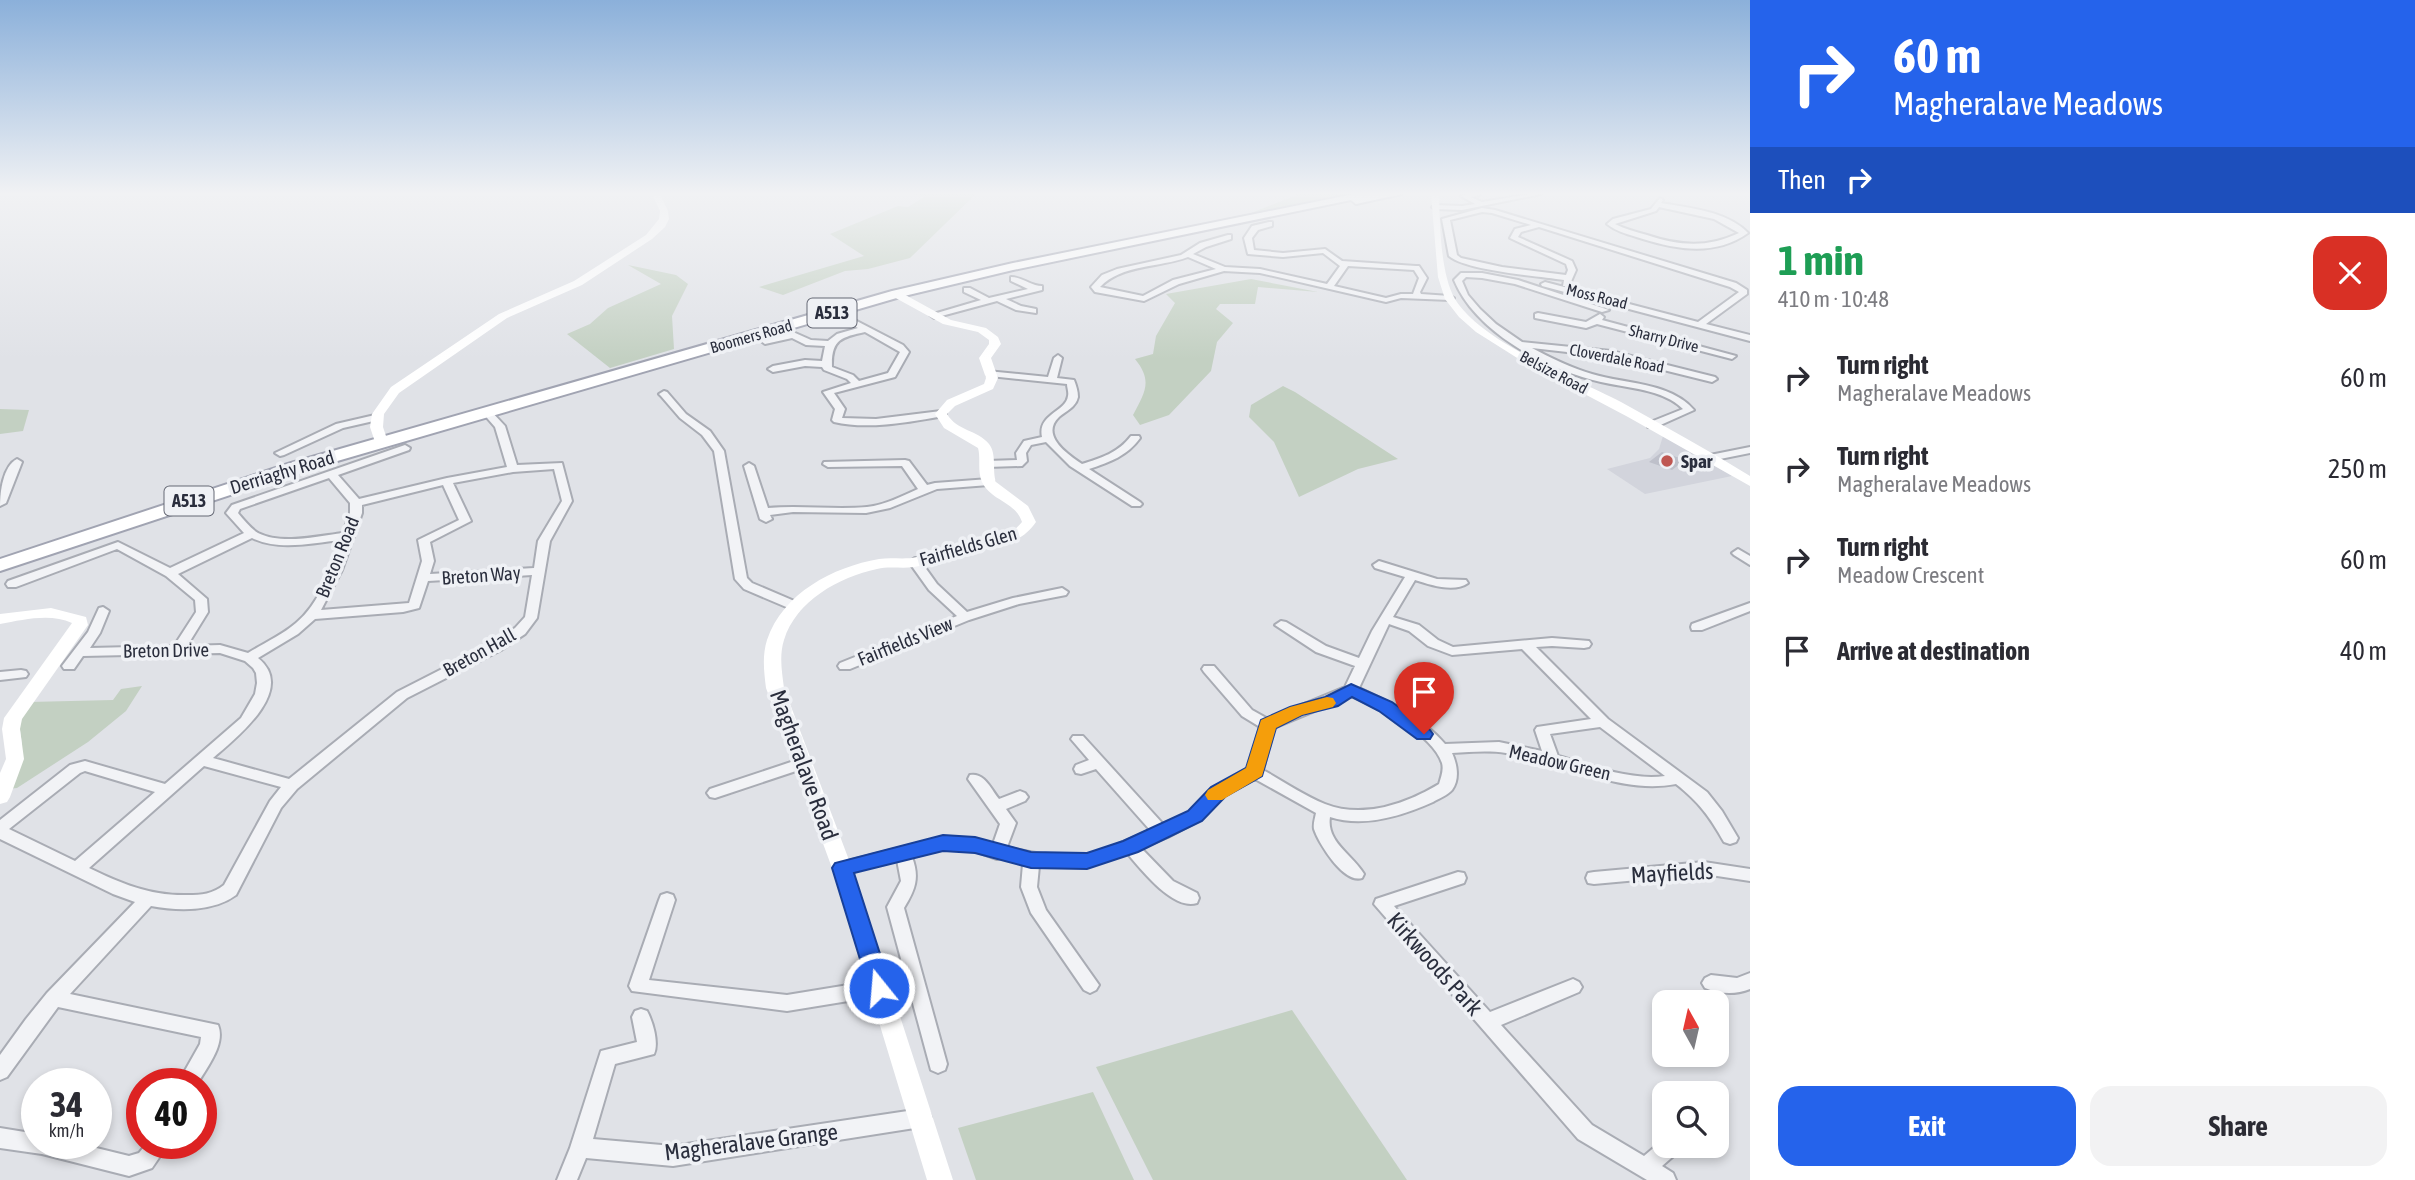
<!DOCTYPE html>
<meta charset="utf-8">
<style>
:root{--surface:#fff;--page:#f2f2f3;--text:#2b2b33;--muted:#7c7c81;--accent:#2563eb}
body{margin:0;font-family:"Asap Condensed",sans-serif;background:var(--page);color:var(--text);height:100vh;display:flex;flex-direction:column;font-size:26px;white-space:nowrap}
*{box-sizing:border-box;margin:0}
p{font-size:23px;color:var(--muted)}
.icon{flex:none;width:38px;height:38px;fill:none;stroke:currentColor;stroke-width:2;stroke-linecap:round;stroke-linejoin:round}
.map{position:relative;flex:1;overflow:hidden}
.panel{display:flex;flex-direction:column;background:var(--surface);width:665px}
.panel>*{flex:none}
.guide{background:#2563eb;color:#fff;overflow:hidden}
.needle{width:46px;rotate:352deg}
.fabs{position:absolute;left:1652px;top:990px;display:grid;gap:14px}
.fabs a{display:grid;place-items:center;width:77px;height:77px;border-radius:14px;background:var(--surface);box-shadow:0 4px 10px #0003;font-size:35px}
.speed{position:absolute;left:21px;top:1068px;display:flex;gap:14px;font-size:35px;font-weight:700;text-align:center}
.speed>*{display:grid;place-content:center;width:91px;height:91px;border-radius:50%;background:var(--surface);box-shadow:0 4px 10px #0003;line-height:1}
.speed small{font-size:18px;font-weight:400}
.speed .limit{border:10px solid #d22;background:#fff;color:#111}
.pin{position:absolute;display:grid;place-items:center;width:60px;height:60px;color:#fff;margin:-72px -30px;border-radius:50% 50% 50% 0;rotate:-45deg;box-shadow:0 0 7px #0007}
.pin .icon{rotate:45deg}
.me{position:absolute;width:77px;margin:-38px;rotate:343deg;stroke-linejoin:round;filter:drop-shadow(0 0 5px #0008)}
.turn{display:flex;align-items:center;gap:24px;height:147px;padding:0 28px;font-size:32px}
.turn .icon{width:91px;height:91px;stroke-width:2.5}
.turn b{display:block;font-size:49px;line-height:60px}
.then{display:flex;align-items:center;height:66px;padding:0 28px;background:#0003;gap:14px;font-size:26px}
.round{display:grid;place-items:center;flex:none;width:74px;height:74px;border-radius:21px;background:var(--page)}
.head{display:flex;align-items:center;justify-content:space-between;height:119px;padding:0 28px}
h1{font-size:42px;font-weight:700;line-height:52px;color:#1e9e55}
.button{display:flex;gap:14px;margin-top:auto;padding:14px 28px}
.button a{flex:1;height:80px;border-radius:21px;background:var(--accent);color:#fff;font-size:28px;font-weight:700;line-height:80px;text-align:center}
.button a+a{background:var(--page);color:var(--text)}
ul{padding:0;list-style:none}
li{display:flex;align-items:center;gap:21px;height:91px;padding:0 28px}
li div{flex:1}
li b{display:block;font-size:26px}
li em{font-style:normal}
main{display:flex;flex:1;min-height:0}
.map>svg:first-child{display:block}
.built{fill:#d2d4dc}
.green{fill:#c3d0c2}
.building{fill:#bec0ca}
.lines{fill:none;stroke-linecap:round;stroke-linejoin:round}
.street-casing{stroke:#a9acb4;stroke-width:4}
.primary-casing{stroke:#a1a4b2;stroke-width:4}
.street{fill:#f2f3f6;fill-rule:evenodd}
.secondary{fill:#fff;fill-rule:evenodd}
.primary{fill:#fff;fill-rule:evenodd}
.route{fill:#2563eb;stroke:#184099;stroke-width:2}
.slow{fill:#f59e0b}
.poi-dot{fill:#bf5752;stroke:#eff1f5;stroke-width:2.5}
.labels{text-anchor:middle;stroke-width:7;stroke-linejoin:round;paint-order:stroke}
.far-street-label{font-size:16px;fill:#2a2e3d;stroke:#eff1f5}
.shield{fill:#eff1f5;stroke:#656874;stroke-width:2}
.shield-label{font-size:18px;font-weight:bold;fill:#2a2e3d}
.poi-label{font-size:19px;font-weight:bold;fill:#2a2e3d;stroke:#eff1f5;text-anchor:start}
.street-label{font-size:19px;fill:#2a2e3d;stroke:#eff1f5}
.near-street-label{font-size:23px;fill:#2a2e3d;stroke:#eff1f5}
</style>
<main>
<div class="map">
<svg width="1750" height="1180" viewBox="0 0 1750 1180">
<rect width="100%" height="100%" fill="#e0e2e7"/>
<path class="built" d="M1663 436 1732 476 1645 494 1607 469 1650 458 1659 449Z"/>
<g class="green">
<path d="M912 194H976L910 258 868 269 845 271 783 295 759 287 864 256 830 234 898 206 908 207 924 197Z"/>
<path d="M1292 194H1357L1251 213 1297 195Z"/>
<path d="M628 265 676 275 688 284 672 316 674 349 610 368 567 334 590 324 608 308 661 284Z"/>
<path d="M1251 279 1318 292 1258 287 1255 304H1220L1216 309 1233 323 1217 342 1211 371 1169 415 1140 425 1133 415C1145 392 1153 381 1135 359L1153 354 1156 336 1175 303 1166 294Z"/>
<path d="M1283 386 1295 392 1398 459 1358 469 1299 497 1274 442 1249 417 1251 405Z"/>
<path d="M0 409 29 410 23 431 0 434Z"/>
<path d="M142 686 126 711 88 742 17 788 7 789 19 763 22 744 19 723 29 702 113 700 121 689Z"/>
<path d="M1292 1010 1407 1180H1153L1096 1067Z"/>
<path d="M1093 1092 1134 1180H976L958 1128Z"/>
</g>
<path class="building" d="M1662 452 1685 460 1672 470 1649 462Z"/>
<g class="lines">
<g class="street-casing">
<g id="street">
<path d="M1467 194H1480L1479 195 1471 197 1482 202 1530 194H1541L1462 210 1435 209 1432 207 1435 205 1462 206 1475 204 1461 196Z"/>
<path d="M1660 198 1663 200 1661 203C1690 208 1727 211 1748 233 1716 256 1678 250 1643 239 1630 235 1617 232 1607 224L1613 219 1651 209ZM1659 207 1714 219 1739 233C1707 248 1680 246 1647 235 1636 232 1625 229 1615 224L1656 211Z"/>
<path d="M1482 208 1495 210 1736 283 1747 290V294L1706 324 1750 335V341L1542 286 1541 284 1545 282 1698 322 1739 292 1730 287 1539 227 1521 232 1518 237 1572 261 1576 270 1569 286H1563L1564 280C1538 276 1467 271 1449 256L1442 219ZM1482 212 1492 213 1531 225 1515 229 1510 238 1566 264 1568 270 1566 275 1502 267 1461 258 1457 255 1450 220Z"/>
<path d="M1269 222H1272V226L1258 230 1252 238 1254 250 1283 253 1325 249 1342 261 1416 266H1419L1427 278 1420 292 1421 294 1450 296 1454 298 1450 300 1401 298 1386 302 1260 273 1224 271 1179 284 1144 301 1095 292 1091 287 1102 275 1117 269 1181 255 1200 243 1228 235H1231V239L1206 247 1193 254 1225 267 1260 269 1327 284 1340 266 1323 253 1283 257 1248 254 1244 238 1252 226ZM1188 257 1216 269 1173 280 1143 296 1100 287C1122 264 1159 268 1188 257ZM1348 266 1414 270 1419 278 1413 294H1401L1386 298 1334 286Z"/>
<path d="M1461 273H1482L1518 280 1609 310 1602 312 1515 284 1482 278 1466 277 1462 281 1468 295 1480 309 1496 324 1522 342 1611 351 1715 377 1717 379 1712 382 1611 357 1532 348C1551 358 1571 368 1592 374 1625 384 1670 382 1694 410L1656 427H1648V423L1683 409C1663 389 1627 388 1601 382 1547 370 1476 333 1454 280Z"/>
<path d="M1011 277C1022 277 1031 286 1042 286V290L1006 299 1021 306 1036 309V313L1016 310 997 301 934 318 930 315 981 300 964 292V288H970L989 298 1028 289 1011 281Z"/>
<path d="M1538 313 1586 322 1600 314 1604 317 1602 320 1736 356 1732 359 1597 324 1586 328 1535 318V314Z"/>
<path d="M849 317 903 345 909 352 895 377 834 393 845 409 842 418 876 419 941 411 946 414 944 416C910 422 867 430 834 422L832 420 835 409 823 392 851 383 847 379 824 370 822 367 805 366 773 372 768 369 773 366 805 360 822 361 825 346 806 345 792 338 765 344 761 341 762 339 793 332 811 340 828 341 837 334 858 328 846 322V318ZM865 332 900 352 888 373 859 381 853 375 832 367C831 340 841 337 865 332Z"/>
<path d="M1058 355 1062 358 1057 378 1074 380C1076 385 1078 391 1078 397 1076 407 1066 411 1059 417 1040 435 1067 454 1082 464 1101 458 1118 453 1131 436H1139L1140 438C1127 456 1110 462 1089 469L1140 502 1142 504 1140 506H1132L1070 466 1046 442 1031 445 1026 453 1027 461 1022 466 987 467 982 464 987 461 1017 460 1016 453 1024 441 1042 437C1037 414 1066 412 1068 396 1069 392 1067 388 1067 384L990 376 987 375V371L1048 377 1054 358Z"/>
<path d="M664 391 667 392 686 414 710 431 724 451 747 578 752 583 799 603 801 606 799 609H791L744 589 735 579 714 451 702 435 680 418 661 396 659 394Z"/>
<path d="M486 408 489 409 505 426 517 465 562 463 572 501 550 541 537 618 525 634 501 650 407 698 297 789 281 808 236 895C213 912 178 911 151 906L70 994 218 1025C226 1044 207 1067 198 1083H178L200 1044 201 1037 58 1007 7 1077 0 1080V1055L26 1019 47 993 135 902 113 894 0 839V820L70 765 85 761 165 784 241 718 255 694 257 683 256 673 253 668 245 661 220 653 83 656 74 669H64L62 666 88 632 99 608 103 607 109 611 100 633 90 648 174 646 196 612 195 600 166 576 117 549 16 587H8L6 584 8 581 118 542 170 568 244 533 226 513 232 505 405 445 410 448 409 450 338 475 359 499 447 478 507 467 495 427 481 411ZM554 469 562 501 538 541 534 568 430 574 434 561 430 542 471 521 453 483 513 472ZM329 478 350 503V513L343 533C318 536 282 545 258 533 250 528 244 520 238 513L240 509ZM443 485 459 520 418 540 422 561 409 603 321 610 342 570 362 513V505ZM252 538C279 551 312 543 341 540 331 569 320 603 296 623 282 635 264 643 248 653L220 645 187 646 208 612 207 599 178 574ZM532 575 525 617 515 628 491 644 397 692 289 779 213 758C235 739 298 690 258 658L298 634 315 619 403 612 419 608 428 581ZM204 766 281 787 270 801 224 885C213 894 201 895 188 895 151 896 122 884 89 868ZM85 771 155 792 75 861 9 829 80 773Z"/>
<path d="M375 415 378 416V420L343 428 284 455 280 456 275 453 336 424Z"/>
<path d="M1750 447V453L1710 461 1705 458 1710 455Z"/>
<path d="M17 459 22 462 6 503 0 506C0 492 3 466 17 459Z"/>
<path d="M905 460 909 461 927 485 935 483 989 479 994 482 989 485 937 489 890 508 866 513 793 512 770 515 772 519 766 522 760 519 744 466 749 463 754 466 768 508C801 505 834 510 867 507 885 505 902 496 918 489L902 466 828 467 823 464 824 462Z"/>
<path d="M1738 549 1750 556V565L1734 555 1732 553Z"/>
<path d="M915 558 919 559 937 584 967 612 1013 598 1062 588 1068 592 1066 595 1019 604 969 620 850 669H840L838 666 840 663 957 616 929 590 909 562Z"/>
<path d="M1379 561 1437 579 1466 580 1468 583C1454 593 1431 585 1415 580L1393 617 1419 625 1438 640 1453 647 1552 638 1589 641 1591 644 1589 647 1584 648 1552 646 1536 647 1608 719 1707 792 1722 811 1738 838 1736 842 1730 844 1724 842C1710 817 1699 802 1676 784 1618 795 1563 761 1506 753 1488 750 1470 752 1452 753 1457 764 1460 779 1452 790 1448 795 1438 799 1433 802 1402 816 1364 828 1330 817 1326 842 1353 855 1364 874L1362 878C1344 884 1319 844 1314 829 1313 824 1315 818 1316 813L1255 779 1223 796 1200 820 1168 837 1141 848 1173 881 1197 893 1199 898 1197 903C1173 911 1141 869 1127 853L1087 867 1039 866 1037 887 1046 910 1099 985 1096 990 1090 993 1084 990 1031 913 1021 887 1023 864 1001 858 997 859 975 851 943 849 912 857C920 878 915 890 904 908L947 1064 945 1070 938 1073 931 1070 887 907 901 881 897 860 842 874 836 872 834 868 836 864 943 837 975 839 993 844 1000 824 968 779 970 775C984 772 991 789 999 799L1020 791 1025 793 1028 797 1025 801 1006 809 1016 823 1007 847C1028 853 1068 859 1089 854 1110 849 1130 839 1150 830L1096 769 1081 774 1076 773 1074 769 1076 765 1089 760 1071 739 1073 736H1083L1163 824 1190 812 1213 788 1248 769 1260 727 1242 716 1204 672 1202 669 1204 666H1214L1252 710 1268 719 1345 687 1355 666 1316 652 1275 625 1281 621 1286 622 1326 646 1359 658 1372 631 1405 577 1375 568 1373 565ZM1389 624 1409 631 1428 646 1452 655 1522 649 1591 719 1537 727 1535 730 1542 751 1499 742 1445 744C1423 718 1389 702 1359 688ZM1351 696C1378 708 1432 733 1442 763 1444 770 1441 777 1439 784 1406 804 1363 819 1325 804 1303 795 1283 781 1263 770L1274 728ZM1600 727 1665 776C1630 781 1591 765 1558 756L1550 734Z"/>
<path d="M1750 603V611L1702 630H1692L1691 627 1692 624Z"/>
<path d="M21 670 26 671 28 674 26 677 0 680V672Z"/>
<path d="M803 758 808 759 810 763 808 767 715 798 710 797 707 793 710 789Z"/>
<path d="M1704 862 1750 869V881L1704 874 1594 884 1588 883 1586 878 1588 873 1594 872Z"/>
<path d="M1458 872 1464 873 1466 878 1464 883 1394 906 1490 1012 1573 979 1579 982 1582 987 1579 992 1501 1025 1592 1125 1644 1156 1664 1139V1146H1680L1677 1153 1662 1166 1673 1173 1676 1180H1647L1578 1139 1374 904 1376 899Z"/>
<path d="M667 893 673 895 675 900 649 980 787 995 879 980 885 983 888 988 885 993 879 996 787 1011 632 991 629 986 659 900 661 895Z"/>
<path d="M1750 973V989C1735 995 1720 994 1705 988L1702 983 1705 978 1711 975 1737 978Z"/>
<path d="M641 1009 647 1011C653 1022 659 1043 654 1054L615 1064 593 1139 673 1146 921 1109 928 1111 931 1118 928 1125 921 1127 673 1166 586 1158 577 1180H557L570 1148 601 1051 637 1042 632 1017 635 1011Z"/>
<path d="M0 1128 37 1134V1143H76L129 1156 139 1153 147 1143H169L152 1168 129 1176 42 1154 0 1148Z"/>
</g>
</g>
<g class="primary-casing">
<path id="primary" d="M1354 194H1402L1356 204 1351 200 1013 270 900 297 303 471 0 571V559L291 463 892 291 1013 263Z"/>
</g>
<use href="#street" class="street"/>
<g class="secondary">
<path d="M652 194H660L668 211 669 219 665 227 652 239 582 285 507 318 399 393 384 414 383 427 388 442 381 446 376 445 370 427 372 414 391 387 499 314 574 281 646 235 659 219 660 211Z"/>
<path d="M1431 194H1439C1440 223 1440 273 1455 299 1482 343 1575 378 1621 402 1664 426 1708 450 1750 476V486L1628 417 1522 361 1476 332 1459 317 1445 299 1438 277Z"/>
<path d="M892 292H900L951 320 986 328 998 337 1001 344 991 358 998 378 993 389 955 406 947 414C957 431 978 430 989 444 997 454 992 471 996 482L1028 506 1036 522C1019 547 993 546 965 552 948 556 932 564 914 567 902 569 889 566 877 569 839 577 796 601 784 640 779 656 782 672 784 688L852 868 953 1180H927L832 868 766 688C764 672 762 656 767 640 783 593 833 567 879 559 892 557 904 560 917 557 934 553 951 546 968 542 987 539 1009 539 1022 522 1015 501 991 501 982 482 977 471 981 459 978 448L944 428 935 414 947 400 984 384 986 378 979 358 989 344V340L978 332 943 324 892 296Z"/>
<path d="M51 608 86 617 88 625 22 719 20 729 24 759 10 797 7 802 0 804V773L6 759 2 729 4 718 72 623C50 613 23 620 0 624V614Z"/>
</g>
<use href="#primary" class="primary"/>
</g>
<linearGradient id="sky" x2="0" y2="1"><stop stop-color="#8bb0da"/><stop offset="0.54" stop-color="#f1f2f4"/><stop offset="1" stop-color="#f1f2f4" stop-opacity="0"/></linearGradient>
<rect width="1750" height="359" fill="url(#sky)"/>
<path class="route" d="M1351 684 1392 702 1430 730 1433 734 1430 739H1417L1379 711 1352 697 1338 706 1302 715 1276 728 1262 776 1225 797 1202 821 1138 852 1087 869 1031 868 975 853 943 851 854 873 891 988 887 995 879 998 871 995 832 868 835 863 943 835 975 837 1031 852 1087 853 1123 841 1188 811 1211 787 1246 768 1261 720 1290 707 1325 697Z"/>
<path class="slow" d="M1327 697 1333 698 1336 703 1333 707 1302 715 1276 728 1262 776 1222 800H1208L1205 795 1208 790 1246 768 1261 720 1290 707Z"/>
<circle class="poi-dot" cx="1667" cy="461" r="7"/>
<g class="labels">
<g class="far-street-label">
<text transform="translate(1597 296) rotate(14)" y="6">Moss Road</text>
<text transform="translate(751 336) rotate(-16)" y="6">Boomers Road</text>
<text transform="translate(1664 338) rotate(14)" y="6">Sharry Drive</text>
<text transform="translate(1617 358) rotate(11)" y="6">Cloverdale Road</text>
<text transform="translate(1554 372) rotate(28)" y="6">Belsize Road</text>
</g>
<g class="shield">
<rect x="807.5" y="298.5" width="49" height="29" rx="5"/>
<rect x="164.5" y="486.5" width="49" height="29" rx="5"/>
</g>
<g class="shield-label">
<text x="832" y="319">A513</text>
<text x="189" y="507">A513</text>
</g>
<g class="poi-label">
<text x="1681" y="468">Spar</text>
</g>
<g class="street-label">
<text transform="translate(282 472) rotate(-17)" y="7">Derriaghy Road</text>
<text transform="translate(968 546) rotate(-16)" y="7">Fairfields Glen</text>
<text transform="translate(337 557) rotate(-68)" y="7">Breton Road</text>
<text transform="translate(481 575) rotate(-4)" y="7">Breton Way</text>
<text transform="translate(905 641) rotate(-22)" y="7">Fairfields View</text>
<text transform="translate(166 650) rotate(-1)" y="7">Breton Drive</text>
<text transform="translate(479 652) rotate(-29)" y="7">Breton Hall</text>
<text transform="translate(1560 762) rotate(13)" y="7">Meadow Green</text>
</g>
<g class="near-street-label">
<text transform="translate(804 765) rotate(70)" y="8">Magheralave Road</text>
<text transform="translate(1672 873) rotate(-3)" y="8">Mayfields</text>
<text transform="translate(1435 964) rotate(48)" y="8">Kirkwoods Park</text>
<text transform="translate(751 1142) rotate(-7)" y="8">Magheralave Grange</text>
</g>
</g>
</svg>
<div class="fabs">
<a><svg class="needle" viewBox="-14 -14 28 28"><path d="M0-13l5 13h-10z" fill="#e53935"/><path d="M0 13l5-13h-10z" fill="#7c7c81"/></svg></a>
<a><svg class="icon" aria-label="search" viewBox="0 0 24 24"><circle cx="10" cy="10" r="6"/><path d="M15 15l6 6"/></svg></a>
</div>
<div class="speed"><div>34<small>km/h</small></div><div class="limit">40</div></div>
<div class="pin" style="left:1424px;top:734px;background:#d93025"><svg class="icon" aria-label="arrive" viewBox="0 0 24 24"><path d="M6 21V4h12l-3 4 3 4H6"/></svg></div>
<svg class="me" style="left:879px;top:988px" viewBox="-20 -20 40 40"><circle r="17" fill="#2563eb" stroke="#fff" stroke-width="3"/><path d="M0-11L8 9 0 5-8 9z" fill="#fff"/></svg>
</div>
<section class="panel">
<div class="guide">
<div class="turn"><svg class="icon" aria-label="right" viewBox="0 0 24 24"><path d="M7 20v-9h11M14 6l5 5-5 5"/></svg><div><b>60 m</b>Magheralave Meadows</div></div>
<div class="then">Then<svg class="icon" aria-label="right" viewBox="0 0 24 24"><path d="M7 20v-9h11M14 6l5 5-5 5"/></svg></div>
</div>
<div class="head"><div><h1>1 min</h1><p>410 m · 10:48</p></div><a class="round" style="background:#d93025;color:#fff"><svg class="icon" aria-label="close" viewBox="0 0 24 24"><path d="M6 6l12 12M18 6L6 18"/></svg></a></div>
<ul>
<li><svg class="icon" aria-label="right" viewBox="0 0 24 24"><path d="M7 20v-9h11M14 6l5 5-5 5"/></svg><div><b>Turn right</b><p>Magheralave Meadows</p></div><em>60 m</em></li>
<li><svg class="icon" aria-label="right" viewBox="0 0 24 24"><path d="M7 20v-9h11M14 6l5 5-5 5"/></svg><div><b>Turn right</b><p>Magheralave Meadows</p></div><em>250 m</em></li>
<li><svg class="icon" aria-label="right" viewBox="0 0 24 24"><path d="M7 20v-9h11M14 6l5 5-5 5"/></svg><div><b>Turn right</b><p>Meadow Crescent</p></div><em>60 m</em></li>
<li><svg class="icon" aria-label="arrive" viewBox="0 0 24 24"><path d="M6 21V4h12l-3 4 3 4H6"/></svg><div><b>Arrive at destination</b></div><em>40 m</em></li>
</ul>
<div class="button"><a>Exit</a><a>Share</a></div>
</section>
</main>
